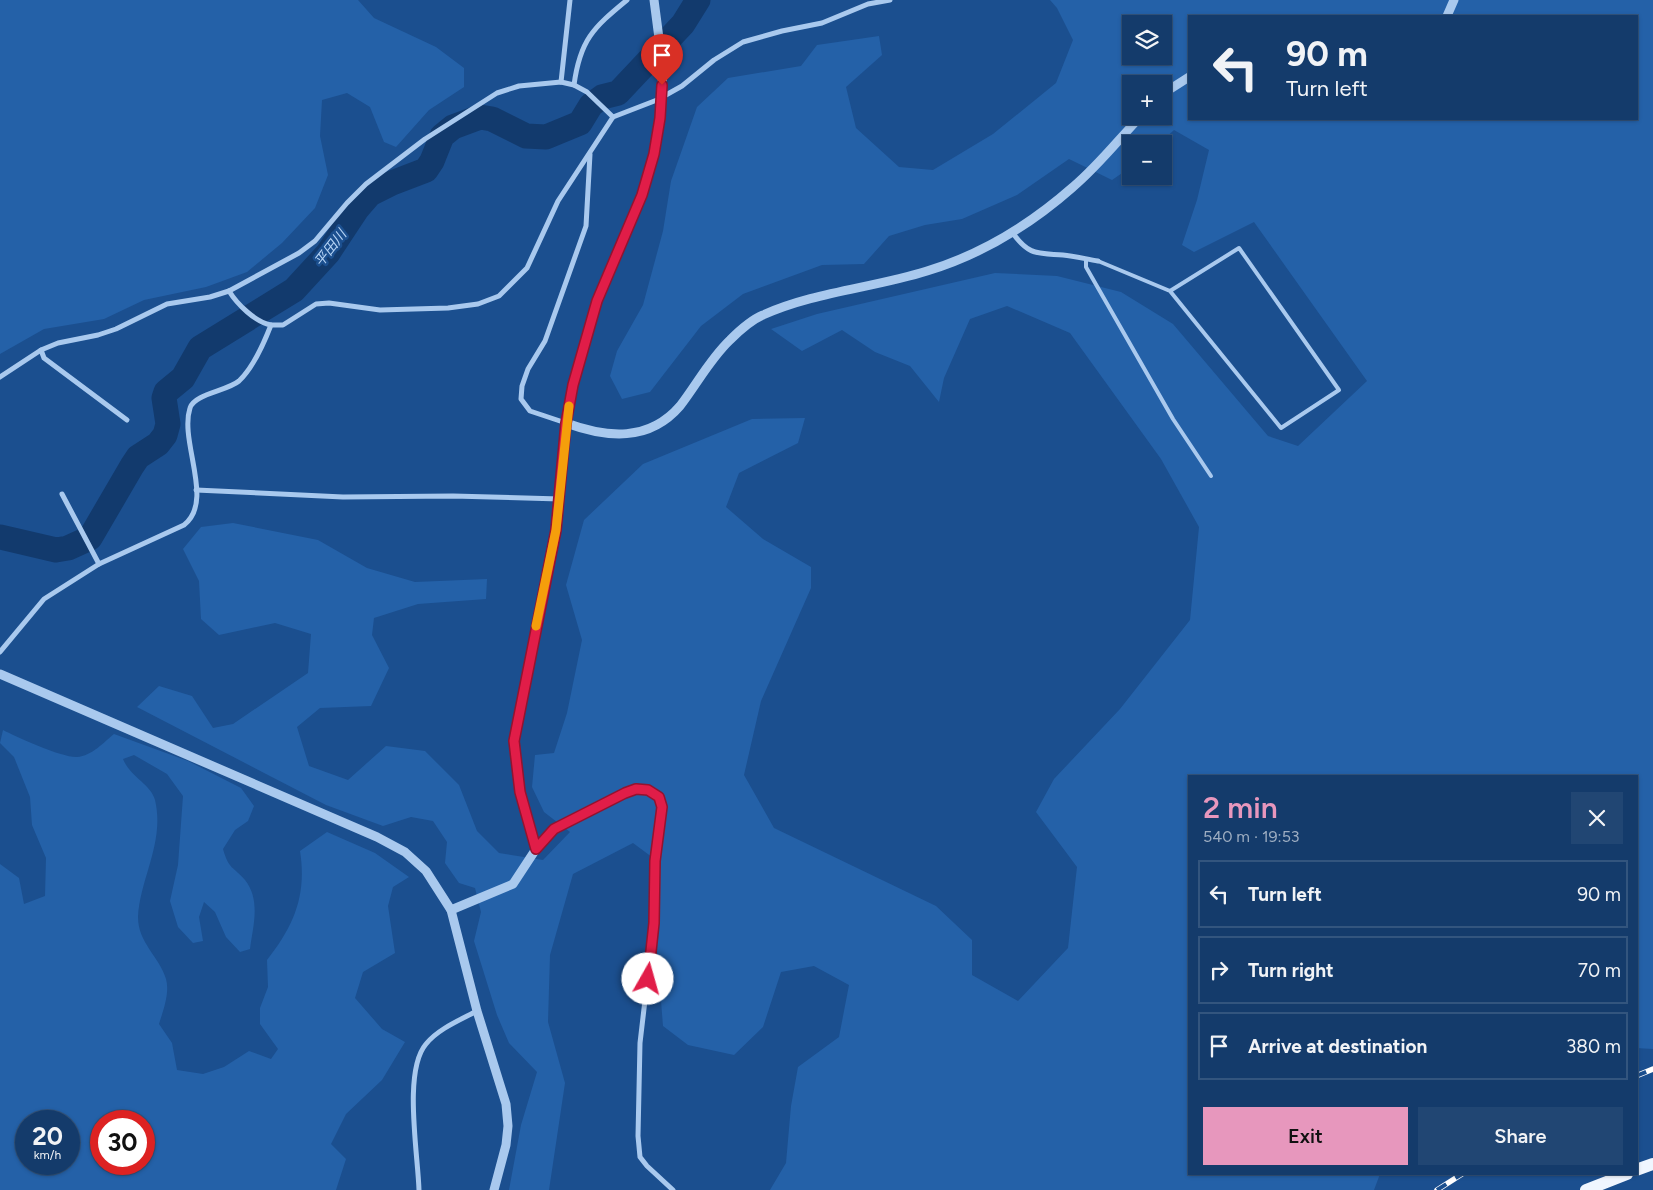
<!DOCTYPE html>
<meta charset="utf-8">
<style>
:root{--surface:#143b6b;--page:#214673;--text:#f1f3f6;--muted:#9dadc1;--line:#33557e;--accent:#e797bd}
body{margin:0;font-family:Figtree,"Noto Sans JP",sans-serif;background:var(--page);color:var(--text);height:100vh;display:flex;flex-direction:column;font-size:19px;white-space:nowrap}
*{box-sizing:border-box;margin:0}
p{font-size:16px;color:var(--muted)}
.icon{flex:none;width:28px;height:28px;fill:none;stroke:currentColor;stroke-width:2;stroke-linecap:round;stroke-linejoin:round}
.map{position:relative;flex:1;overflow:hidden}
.drawer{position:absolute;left:1188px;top:775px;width:450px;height:400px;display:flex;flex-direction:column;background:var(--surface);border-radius:0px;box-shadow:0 1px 4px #0004,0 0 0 1px var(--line)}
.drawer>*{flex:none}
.guide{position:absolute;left:1188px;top:15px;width:450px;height:105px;border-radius:0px;box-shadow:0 1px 4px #0004,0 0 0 1px var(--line);background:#143b6b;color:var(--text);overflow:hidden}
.tools{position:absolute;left:1122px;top:15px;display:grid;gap:10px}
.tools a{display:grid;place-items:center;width:50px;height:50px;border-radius:0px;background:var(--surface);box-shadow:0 1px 4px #0004,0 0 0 1px var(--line);font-size:25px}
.speed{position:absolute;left:15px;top:1110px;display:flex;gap:10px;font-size:25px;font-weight:700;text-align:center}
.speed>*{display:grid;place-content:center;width:65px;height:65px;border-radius:50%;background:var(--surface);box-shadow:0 1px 4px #0004,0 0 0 1px var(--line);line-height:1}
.speed small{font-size:12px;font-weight:400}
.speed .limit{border:8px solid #d22;background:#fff;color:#111}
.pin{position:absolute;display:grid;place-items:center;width:42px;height:42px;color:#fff;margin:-51px -21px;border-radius:50% 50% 50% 0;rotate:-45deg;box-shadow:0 0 5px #0007}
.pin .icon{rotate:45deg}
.me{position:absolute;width:55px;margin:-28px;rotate:7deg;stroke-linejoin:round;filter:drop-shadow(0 0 4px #0008)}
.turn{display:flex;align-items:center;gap:18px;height:105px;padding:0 15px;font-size:22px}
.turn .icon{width:65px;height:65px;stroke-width:2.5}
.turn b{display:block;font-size:35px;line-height:42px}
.round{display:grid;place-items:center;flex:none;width:52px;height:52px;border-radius:0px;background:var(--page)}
.overview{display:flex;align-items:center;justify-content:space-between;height:85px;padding:0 15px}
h1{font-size:30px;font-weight:600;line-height:38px;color:var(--accent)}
.action{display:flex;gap:10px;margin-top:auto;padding:10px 15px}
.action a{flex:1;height:58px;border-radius:0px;background:var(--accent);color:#111;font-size:20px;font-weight:600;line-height:58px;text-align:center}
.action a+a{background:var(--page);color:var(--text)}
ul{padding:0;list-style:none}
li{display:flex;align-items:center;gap:15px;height:68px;margin:0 10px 8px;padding:0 5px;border:2px solid var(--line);border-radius:0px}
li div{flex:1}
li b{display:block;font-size:19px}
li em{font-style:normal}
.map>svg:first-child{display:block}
.green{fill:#2461a8;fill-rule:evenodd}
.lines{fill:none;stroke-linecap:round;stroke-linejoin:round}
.river{stroke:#123a6d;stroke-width:25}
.service{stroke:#a9c9ee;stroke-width:4}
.minor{stroke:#a9c9ee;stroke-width:5}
.tertiary{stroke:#a9c9ee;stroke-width:9}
.primary{stroke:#f0f6ff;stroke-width:12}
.rail-casing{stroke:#fff;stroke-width:5.5}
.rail{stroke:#1b4f8f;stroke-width:4;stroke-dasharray:11;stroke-linecap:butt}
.tertiary-bridge{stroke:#a9c9ee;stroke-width:9}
.route-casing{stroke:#92132f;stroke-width:12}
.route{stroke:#e11d48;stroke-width:9}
.slow{stroke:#f59e0b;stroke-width:9}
.labels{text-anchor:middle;stroke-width:5;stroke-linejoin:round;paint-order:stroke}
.water-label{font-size:14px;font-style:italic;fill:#b5d3f5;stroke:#1b4f8f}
</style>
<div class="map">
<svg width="1653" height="1190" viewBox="0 0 1653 1190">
<rect width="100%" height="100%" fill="#1b4f8f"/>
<g class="green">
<path d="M0 0H358L374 18 436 47 464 68V87L429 110 396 147 384 142 370 107 347 93 322 100 320 136 328 175 315 208 282 243 247 272 206 287 144 300 104 319 44 329 0 354Z"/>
<path d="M1050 0H1653V1049L1636 1048V776H1189V1174H1380L1374 1190H770L786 1163 791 1106 798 1067 839 1037 849 985 814 966 781 972 763 1027 734 1055 688 1045 663 1026 657 950 660 863 633 843 573 874 550 955 548 1022 565 1083 549 1190H509L521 1125 537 1072 509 1043 497 1015 474 941 481 912 475 888 459 883 445 863 447 842 433 821 411 817 383 826 326 805 137 707 159 686 192 696 213 728 233 724 308 673 311 634 275 623 219 635 201 619 199 581 183 549 201 527 233 523 318 540 367 568 415 582 487 579 486 599 418 604 374 618 372 635 389 668 371 706 320 708 297 727 309 766 348 780 386 746 425 751 459 785 477 831 499 853 543 860 570 832 544 812 532 787 535 755 554 753 567 713 582 640 566 585 584 520 643 464 752 419 805 418 798 443 739 473 726 507 763 539 811 567V588L761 701 744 775 774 828 936 906 972 940V975L1018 1001 1068 948 1077 867 1036 812 1054 779 1120 709 1190 620 1199 527 1161 459 1070 333 1007 306 970 319 944 378 939 402 910 366 875 352 842 330 802 351 771 329 817 314 995 273 1057 276 1121 292 1173 324 1268 436 1298 446 1367 381 1254 222 1194 252 1182 245 1197 200 1209 150 1174 130 1159 144H1131V167L1112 180 1069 159 1017 195 962 219 925 225 889 236 864 264 822 265 743 294 701 326 650 392 622 399 610 376 617 351 643 305 663 231 671 181 697 107 728 78 801 66 817 45 879 36 882 55 846 87 856 128 899 167 933 170 993 134 1056 83 1073 40 1057 8ZM1189 16H1636V119H1189ZM1131 24H1164V56H1131ZM1131 84H1164V116H1131Z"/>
<path d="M3 730C16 737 63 758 77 757 92 756 104 742 114 734L188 761 241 788 254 806 248 821 235 830 223 849C229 870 233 866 245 880 261 900 253 926 250 949L240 952 226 937 215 912 204 902 199 917 203 941 193 943 178 927 170 901 178 865 183 796 167 774 134 755 123 759C130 777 151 784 155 800 165 842 140 878 138 917 138 943 159 956 166 979 170 993 163 1011 159 1024L172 1043 177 1070 203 1074 224 1067 249 1051 271 1059 278 1049 260 1024V1008L268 987 267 960C294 926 307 895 300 851L327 832 375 853 409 877 393 887 388 906 395 953 363 972 355 998 382 1029 405 1042 382 1080 346 1114 331 1144 346 1159 336 1190H0V864L19 878 24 904 45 896 46 858 32 825 30 797 14 757 0 743ZM26 1121H69V1164H26ZM101 1121H144V1164H101Z"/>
</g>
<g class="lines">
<path class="river" d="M0 537 56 550 68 548 90 538 132 466 138 457 158 444 165 435 168 424 164 398 166 392 183 378 200 348 294 290 328 253 357 209 370 194 392 183 426 170 432 161 442 136 453 127 480 117 492 119 526 136 546 137 580 123 591 105 602 97 618 93 683 24 698 0"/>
<g class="service">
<path d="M1086 259V267L1173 419 1211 476"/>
<path d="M1098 261 1170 291 1281 428 1339 390 1239 248 1170 291"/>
</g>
<g class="minor">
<path d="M561 82 570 0"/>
<path d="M574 85C580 40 593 28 627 0"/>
<path d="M1012 232C1029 256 1037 253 1063 255 1074 256 1086 259 1098 261"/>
<path d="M229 291C237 304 255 322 271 325"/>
<path d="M41 350 44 358 127 420"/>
<path d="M0 377 41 350 58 343 98 335 116 329 167 304 210 297 229 291 299 253 315 241 347 203 366 184 425 139 497 93 519 86 561 82 574 85 587 92 613 117"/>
<path d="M566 423 530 411 521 399 522 386 528 369 545 341 586 226 590 154"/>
<path d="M196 490 343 497 453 496 560 499"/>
<path d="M62 494 99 564"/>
<path d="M0 652 44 599 99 564 184 525C215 501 179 442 190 408 194 394 227 391 239 381 253 368 264 343 271 325H283L316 304 329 303 380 310 448 308 478 304 499 296 527 268 558 201 613 117 657 100 682 86 714 60 743 42 782 31 822 23 868 4 890 0"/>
<path d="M536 849 554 829 625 793 636 789 648 790 659 797 662 807 655 861 654 923 640 1043 638 1136 640 1157 647 1166 673 1190"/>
<path d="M419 1190C418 1154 403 1071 426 1044 438 1029 460 1020 477 1011"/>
</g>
<g class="tertiary">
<path d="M1447 16 1454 0"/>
<path d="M1164 93 1189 77"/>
<path d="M566 423C607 438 649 442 680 406 697 384 710 359 730 340 739 331 751 320 763 315 814 292 873 288 927 271 980 255 1031 224 1073 187 1098 166 1119 139 1141 116"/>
<path d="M0 674 377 837 405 852 426 871 451 910 477 1011 506 1104 508 1126 506 1145 494 1190"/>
<path d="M451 910 513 884 536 849 520 792 514 741 556 531 566 423 573 385 597 301 642 195 654 154 660 118"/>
</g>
<g class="primary">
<path d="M1636 1170 1653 1164"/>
<path d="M1586 1190 1627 1174"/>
</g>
<g class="rail-casing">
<g id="rail">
<path d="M1636 1076 1653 1069"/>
<path d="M1437 1190 1462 1174"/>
</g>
</g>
<use href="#rail" class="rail"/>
<path class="tertiary-bridge" d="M654 0 663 69 660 118"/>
</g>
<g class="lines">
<g class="route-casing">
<path id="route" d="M648 979 654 923 655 861 662 807 659 797 648 790 636 789 625 793 554 829 536 849 520 792 514 741 556 530 566 423 573 385 597 301 642 195 654 154 660 118 662 85"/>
</g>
<use href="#route" class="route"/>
<path class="slow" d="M536 626 556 530 569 406"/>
</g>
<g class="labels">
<g class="water-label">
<text transform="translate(330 248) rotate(-52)" y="5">平田川</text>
</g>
</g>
</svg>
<div class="tools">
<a><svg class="icon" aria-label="layers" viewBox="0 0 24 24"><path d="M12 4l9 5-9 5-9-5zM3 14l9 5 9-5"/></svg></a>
<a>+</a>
<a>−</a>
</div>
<div class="speed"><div>20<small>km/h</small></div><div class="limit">30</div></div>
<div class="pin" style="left:662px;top:85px;background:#d93025"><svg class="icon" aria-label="arrive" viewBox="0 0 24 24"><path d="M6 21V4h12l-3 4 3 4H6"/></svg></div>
<svg class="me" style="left:648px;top:979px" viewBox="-20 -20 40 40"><circle r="19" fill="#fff"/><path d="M0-13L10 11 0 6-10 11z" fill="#e11d48"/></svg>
<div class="guide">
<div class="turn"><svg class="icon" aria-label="left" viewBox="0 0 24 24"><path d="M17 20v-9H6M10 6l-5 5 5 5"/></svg><div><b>90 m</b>Turn left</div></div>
</div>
<section class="drawer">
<div class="overview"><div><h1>2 min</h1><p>540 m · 19:53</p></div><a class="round"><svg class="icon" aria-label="close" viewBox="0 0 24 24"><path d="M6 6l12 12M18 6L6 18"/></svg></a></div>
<ul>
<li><svg class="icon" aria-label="left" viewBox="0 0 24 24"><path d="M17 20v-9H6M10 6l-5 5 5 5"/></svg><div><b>Turn left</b></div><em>90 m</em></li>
<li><svg class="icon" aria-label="right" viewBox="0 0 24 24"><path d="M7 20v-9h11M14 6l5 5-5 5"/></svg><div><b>Turn right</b></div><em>70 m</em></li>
<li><svg class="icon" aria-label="arrive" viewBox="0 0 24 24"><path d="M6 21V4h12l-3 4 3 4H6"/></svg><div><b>Arrive at destination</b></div><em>380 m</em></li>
</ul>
<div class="action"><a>Exit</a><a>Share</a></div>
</section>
</div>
